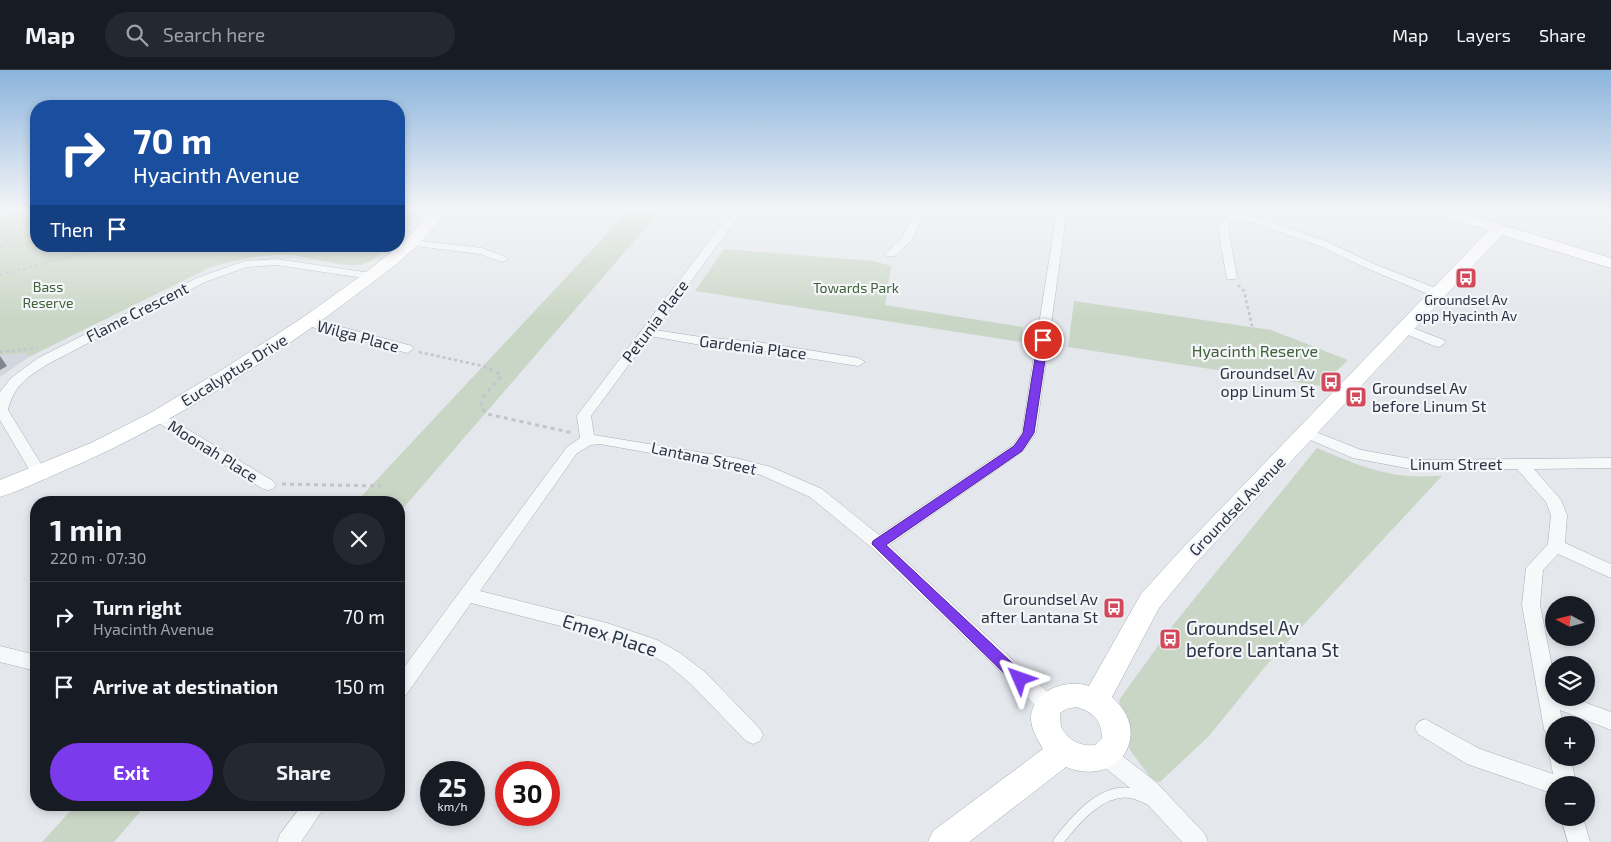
<!DOCTYPE html>
<meta charset="utf-8">
<style>
:root{--surface:#171b24;--page:#242831;--text:#f1f3f6;--muted:#9ea1a6;--line:#363941;--accent:#7c3aed}
body{margin:0;font-family:"Exo 2",sans-serif;background:var(--page);color:var(--text);height:100vh;display:flex;flex-direction:column;font-size:19px;white-space:nowrap}
*{box-sizing:border-box;margin:0}
p{font-size:16px;color:var(--muted)}
.icon{flex:none;width:28px;height:28px;fill:none;stroke:currentColor;stroke-width:2;stroke-linecap:round;stroke-linejoin:round}
.map{position:relative;flex:1;overflow:hidden}
.panel{position:absolute;left:30px;top:426px;width:375px;height:315px;display:flex;flex-direction:column;background:var(--surface);border-radius:20px;box-shadow:0 2px 8px #0003}
.panel>*{flex:none}
.top-card{position:absolute;left:30px;top:30px;width:375px;height:152px;border-radius:20px;box-shadow:0 2px 8px #0003;background:#1a4fa0;color:#fff;overflow:hidden}
.needle{width:32px;rotate:277deg}
.tools{position:absolute;left:1545px;top:526px;display:grid;gap:10px}
.tools a{display:grid;place-items:center;width:50px;height:50px;border-radius:50%;background:var(--surface);box-shadow:0 2px 8px #0003;font-size:25px}
.speed{position:absolute;left:420px;top:691px;display:flex;gap:10px;font-size:25px;font-weight:700;text-align:center}
.speed>*{display:grid;place-content:center;width:65px;height:65px;border-radius:50%;background:var(--surface);box-shadow:0 2px 8px #0003;line-height:1}
.speed small{font-size:12px;font-weight:400}
.speed .limit{border:8px solid #d22;background:#fff;color:#111}
.pin{position:absolute;display:grid;place-items:center;width:42px;height:42px;color:#fff;margin:-21px;border:2px solid #fff;border-radius:50%;box-shadow:0 1px 5px #0007}
.me{position:absolute;width:55px;margin:-28px;rotate:313deg;stroke-linejoin:round;filter:drop-shadow(0 0 4px #0008)}
.turn{display:flex;align-items:center;gap:18px;height:105px;padding:0 20px;font-size:22px}
.turn .icon{width:65px;height:65px;stroke-width:2.5}
.turn b{display:block;font-size:35px;line-height:42px}
.then{display:flex;align-items:center;height:48px;padding:0 20px;background:#0003;gap:10px;font-size:19px}
.round{display:grid;place-items:center;flex:none;width:52px;height:52px;border-radius:26px;background:var(--page)}
.summary{display:flex;align-items:center;justify-content:space-between;height:85px;padding:0 20px}
h1{font-size:30px;font-weight:700;line-height:38px}
.action{display:flex;gap:10px;margin-top:auto;padding:10px 20px}
.action a{flex:1;height:58px;border-radius:30px;background:var(--accent);color:#fff;font-size:20px;font-weight:700;line-height:58px;text-align:center}
.action a+a{background:var(--page);color:var(--text)}
ul{padding:0;list-style:none}
li{display:flex;align-items:center;gap:15px;height:70px;padding:0 20px;border-top:1px solid var(--line)}
li div{flex:1}
li b{display:block;font-size:19px}
li em{font-style:normal}
header{display:flex;align-items:center;gap:30px;box-sizing:border-box;height:70px;padding:0 25px;background:var(--surface);border-bottom:1px solid var(--line)}
header strong{font-size:24px}
nav{display:flex;gap:28px;margin-inline-start:auto;font-size:18px}
.search{width:350px;height:45px;background:var(--page);display:flex;align-items:center;gap:12px;box-sizing:border-box;padding:0 18px;border-radius:28px;color:var(--muted);font-size:19px}
.map>svg:first-child{display:block}
.built{fill:#d2d6de}
.green{fill:#c9d6c5}
.lines{fill:none;stroke-linecap:round;stroke-linejoin:round}
.lane-casing{stroke:#a9aeb7;stroke-width:11}
.street-casing{stroke:#a9aeb7;stroke-width:1}
.secondary-casing{stroke:#a9aeb7;stroke-width:1}
.path-far1{stroke:#c2c5cb;stroke-width:2.5;stroke-dasharray:3 3;stroke-linecap:butt}
.path{stroke:#c2c5cb;stroke-width:3;stroke-dasharray:4 4;stroke-linecap:butt}
.lane{stroke:#f7f8fa;stroke-width:10}
.street{fill:#f7f8fa;fill-rule:evenodd}
.secondary{fill:#fff;fill-rule:evenodd}
.shaded-wall{fill:#83868d}
.route{fill:#7c3aed;stroke:#51269a}
.labels{text-anchor:middle;stroke-width:4.5;stroke-linejoin:round;paint-order:stroke}
.far-park-label{font-size:14px;fill:#3f6138;stroke:#f4f6f9}
.far-poi-label{font-size:14px;fill:#2b3445;stroke:#f4f6f9}
.street-label{font-size:16px;fill:#2b3445;stroke:#f4f6f9}
.park-label{font-size:16px;fill:#3f6138;stroke:#f4f6f9}
.poi-label{font-size:16px;fill:#2b3445;stroke:#f4f6f9;text-anchor:end}
.near-poi-label{font-size:19px;fill:#2b3445;stroke:#f4f6f9;text-anchor:start}
.near-street-label{font-size:19px;fill:#2b3445;stroke:#f4f6f9}
</style>
<header>
<strong>Map</strong>
<div class="search"><svg class="icon" aria-label="search" viewBox="0 0 24 24"><circle cx="10" cy="10" r="6"/><path d="M15 15l6 6"/></svg>Search here</div>
<nav><a>Map</a><a>Layers</a><a>Share</a></nav>
</header>
<div class="map">
<svg width="1611" height="772" viewBox="0 0 1611 772">
<rect width="100%" height="100%" fill="#e4e7ec"/>
<path class="built" d="M26 283 29 287 0 307V285Z"/>
<g class="green">
<path d="M0 140H36V176H388C382 181 374 190 367 193 352 200 309 187 291 185 263 183 238 190 211 197L29 287 26 283 0 285Z"/>
<path d="M399 140H426L399 167Z"/>
<path d="M629 140H661L399 443V432H356Z"/>
<path d="M724 179 873 191 891 196 885 235 1023 257 1021 272 695 221Z"/>
<path d="M1074 231 1271 260 1348 290 1321 316 1068 277Z"/>
<path d="M1317 378C1345 390 1375 403 1407 406 1418 407 1431 406 1442 406L1269 592 1209 666 1160 712 1153 711 1130 680 1119 630 1173 555Z"/>
<path d="M76 735H146L114 772H42Z"/>
</g>
<g class="lines">
<g class="lane-casing">
<path id="lane" d="M1058 772C1074 751 1101 718 1131 723 1138 724 1144 728 1150 730"/>
</g>
<g class="street-casing">
<g id="street">
<path d="M736 140H747L733 154 655 260 701 267 758 272 858 288 865 292 858 296 758 280 701 275 650 266 591 346 594 365 735 388 771 397 822 419 879 465 1013 375 1022 362 1057 140H1067L1036 363 1023 381 889 475 1056 630 1059 636 1056 642 1049 645 1042 642 872 478 810 427 761 405 735 398 600 374 591 375 577 383 480 521 607 553 657 570 680 583 705 602 760 659 763 665 760 671 753 674 746 671 691 614 667 594 644 581 607 568 471 533 406 625 399 627V604L567 377 580 368 577 346 579 343 725 150Z"/>
<path d="M915 140H925L912 170 895 186H887L885 184 887 182 902 168Z"/>
<path d="M1222 140H1236L1328 172 1374 194 1443 221 1445 224 1443 227H1435L1366 198 1320 176 1240 148 1231 153 1228 158 1237 207 1235 209H1227L1218 158 1223 149 1230 145Z"/>
<path d="M412 170 482 178 506 187 508 189 502 192 480 184 408 175 407 173Z"/>
<path d="M276 189 371 203 377 206 371 209 276 195 247 197 205 212 48 294C28 306 13 317 8 340L46 402 43 406 38 407 33 406 0 350V322L11 308 38 288 197 208 245 191Z"/>
<path d="M308 248 412 276 413 279 407 283 304 255 302 252Z"/>
<path d="M1405 255 1444 270 1445 273 1439 277 1434 276 1401 262 1399 259Z"/>
<path d="M159 342 273 411 276 415 273 419 268 420 263 419 154 350 152 347 154 344Z"/>
<path d="M1306 358 1361 380 1417 390 1611 388V398L1534 399 1561 430 1567 445 1565 473 1611 494V508L1558 484 1543 500 1540 535 1554 606V628H1573L1611 642V660L1560 640 1563 655H1554V668L1547 665 1544 659 1522 535 1526 498 1548 474 1551 445 1546 432 1517 399 1417 400 1353 388 1301 366 1299 363 1301 360Z"/>
<path d="M0 576 36 585V601L0 592Z"/>
<path d="M1425 649 1480 679 1553 704 1550 688 1553 681 1554 688H1570L1577 715H1554V724L1467 694 1418 664 1415 658 1418 652Z"/>
<path d="M1105 676 1112 678 1156 712 1205 764 1208 772H1182L1140 726 1098 692 1095 685 1098 678Z"/>
<path d="M302 735H326L301 772H277L280 764Z"/>
<path d="M1561 748H1583L1590 772H1568Z"/>
</g>
</g>
<g class="secondary-casing">
<g id="secondary">
<path d="M432 140H447C420 180 380 207 341 236 255 300 162 359 63 401 42 410 22 420 0 427V410L91 373 152 342 225 298 302 248 365 203 406 170Z"/>
<path d="M1431 140H1453L1611 188V198L1502 165 1195 494 1159 538 1112 627C1155 665 1117 718 1066 697L969 772H928L933 761 1043 679C1038 670 1030 658 1031 646 1035 619 1066 609 1089 616L1141 524 1179 482 1489 160 1433 143ZM1076 637C1092 641 1102 650 1102 668L1095 675C1080 677 1068 670 1061 657L1060 643 1066 639Z"/>
</g>
</g>
<g class="path-far1">
<path d="M0 140 36 141"/>
<path d="M0 176 36 152"/>
<path d="M0 205 107 176"/>
<path d="M1238 215 1244 221 1252 256"/>
<path d="M0 282 37 278"/>
<path d="M419 282 483 296 492 300"/>
</g>
<g class="path">
<path d="M489 299 502 305 483 327 481 337 487 344 573 363"/>
<path d="M282 414 381 416"/>
</g>
<use href="#lane" class="lane"/>
<use href="#street" class="street"/>
<use href="#secondary" class="secondary"/>
</g>
<path class="shaded-wall" d="M0 286 7 296 0 300Z"/>
<linearGradient id="sky" x2="0" y2="1"><stop stop-color="#8bb4dd"/><stop offset="0.56" stop-color="#f3f4f6"/><stop offset="1" stop-color="#f3f4f6" stop-opacity="0"/></linearGradient>
<rect width="1611" height="248" fill="url(#sky)"/>
<path class="route" d="M1043 267 1048 270 1034 363 1022 381 886 475 1025 605 1028 609 1025 614 1020 615 1015 614 872 474 873 471 1014 376 1023 363 1038 270Z"/>
<defs>
<g id="bus-square" transform="scale(1.125)"><rect x="-9" y="-9" width="18" height="18" rx="4" fill="#d1495b" stroke="#f4f6f9"/><path d="M-5-6H5V4H4V6H2V4H-2V6H-4V4H-5ZM-3.5-4V0h7V-4ZM-3.5 1.2v1.5H-2V1.2ZM2 1.2v1.5H3.5V1.2Z" fill="#fff"/></g>
</defs>
<g fill-rule="evenodd">
<use href="#bus-square" x="1466" y="208"/>
<use href="#bus-square" x="1331" y="312"/>
<use href="#bus-square" x="1356" y="327"/>
<use href="#bus-square" x="1114" y="538"/>
<use href="#bus-square" x="1170" y="569"/>
</g>
<g class="labels">
<g class="far-park-label">
<text x="48" y="222">Bass<tspan x="48" dy="16">Reserve</tspan></text>
<text x="856" y="223">Towards Park</text>
</g>
<g class="far-poi-label">
<text x="1466" y="235">Groundsel Av<tspan x="1466" dy="16">opp Hyacinth Av</tspan></text>
</g>
<g class="street-label">
<text transform="translate(137 242) rotate(-27)" y="6">Flame Crescent</text>
<text transform="translate(655 251) rotate(-53)" y="6">Petunia Place</text>
<text transform="translate(358 266) rotate(15)" y="6">Wilga Place</text>
<text transform="translate(753 277) rotate(7)" y="6">Gardenia Place</text>
<text transform="translate(234 300) rotate(-32)" y="6">Eucalyptus Drive</text>
<text transform="translate(213 381) rotate(32)" y="6">Moonah Place</text>
<text transform="translate(704 388) rotate(12)" y="6">Lantana Street</text>
<text x="1456" y="400">Linum Street</text>
<text transform="translate(1237 436) rotate(-46)" y="6">Groundsel Avenue</text>
</g>
<g class="park-label">
<text x="1255" y="287">Hyacinth Reserve</text>
</g>
<g class="poi-label">
<text x="1315" y="309">Groundsel Av<tspan x="1315" dy="18">opp Linum St</tspan></text>
<text x="1372" y="324" text-anchor="start">Groundsel Av<tspan x="1372" dy="18">before Linum St</tspan></text>
<text x="1098" y="535">Groundsel Av<tspan x="1098" dy="18">after Lantana St</tspan></text>
</g>
<g class="near-poi-label">
<text x="1186" y="565">Groundsel Av<tspan x="1186" dy="22">before Lantana St</tspan></text>
</g>
<g class="near-street-label">
<text transform="translate(610 565) rotate(18)" y="7">Emex Place</text>
</g>
</g>
</svg>
<div class="tools">
<a><svg class="needle" viewBox="-14 -14 28 28"><path d="M0-13l5 13h-10z" fill="#e53935"/><path d="M0 13l5-13h-10z" fill="#9ea1a6"/></svg></a>
<a><svg class="icon" aria-label="layers" viewBox="0 0 24 24"><path d="M12 4l9 5-9 5-9-5zM3 14l9 5 9-5"/></svg></a>
<a>+</a>
<a>−</a>
</div>
<div class="speed"><div>25<small>km/h</small></div><div class="limit">30</div></div>
<div class="pin" style="left:1043px;top:270px;background:#d93025"><svg class="icon" aria-label="arrive" viewBox="0 0 24 24"><path d="M6 21V4h12l-3 4 3 4H6"/></svg></div>
<svg class="me" style="left:1020px;top:609px" viewBox="-20 -20 40 40"><path d="M0-17L14 15 0 8-14 15z" fill="#7c3aed" stroke="#fff" stroke-width="4"/></svg>
<div class="top-card">
<div class="turn"><svg class="icon" aria-label="right" viewBox="0 0 24 24"><path d="M7 20v-9h11M14 6l5 5-5 5"/></svg><div><b>70 m</b>Hyacinth Avenue</div></div>
<div class="then">Then<svg class="icon" aria-label="arrive" viewBox="0 0 24 24"><path d="M6 21V4h12l-3 4 3 4H6"/></svg></div>
</div>
<section class="panel">
<div class="summary"><div><h1>1 min</h1><p>220 m · 07:30</p></div><a class="round"><svg class="icon" aria-label="close" viewBox="0 0 24 24"><path d="M6 6l12 12M18 6L6 18"/></svg></a></div>
<ul>
<li><svg class="icon" aria-label="right" viewBox="0 0 24 24"><path d="M7 20v-9h11M14 6l5 5-5 5"/></svg><div><b>Turn right</b><p>Hyacinth Avenue</p></div><em>70 m</em></li>
<li><svg class="icon" aria-label="arrive" viewBox="0 0 24 24"><path d="M6 21V4h12l-3 4 3 4H6"/></svg><div><b>Arrive at destination</b></div><em>150 m</em></li>
</ul>
<div class="action"><a>Exit</a><a>Share</a></div>
</section>
</div>
